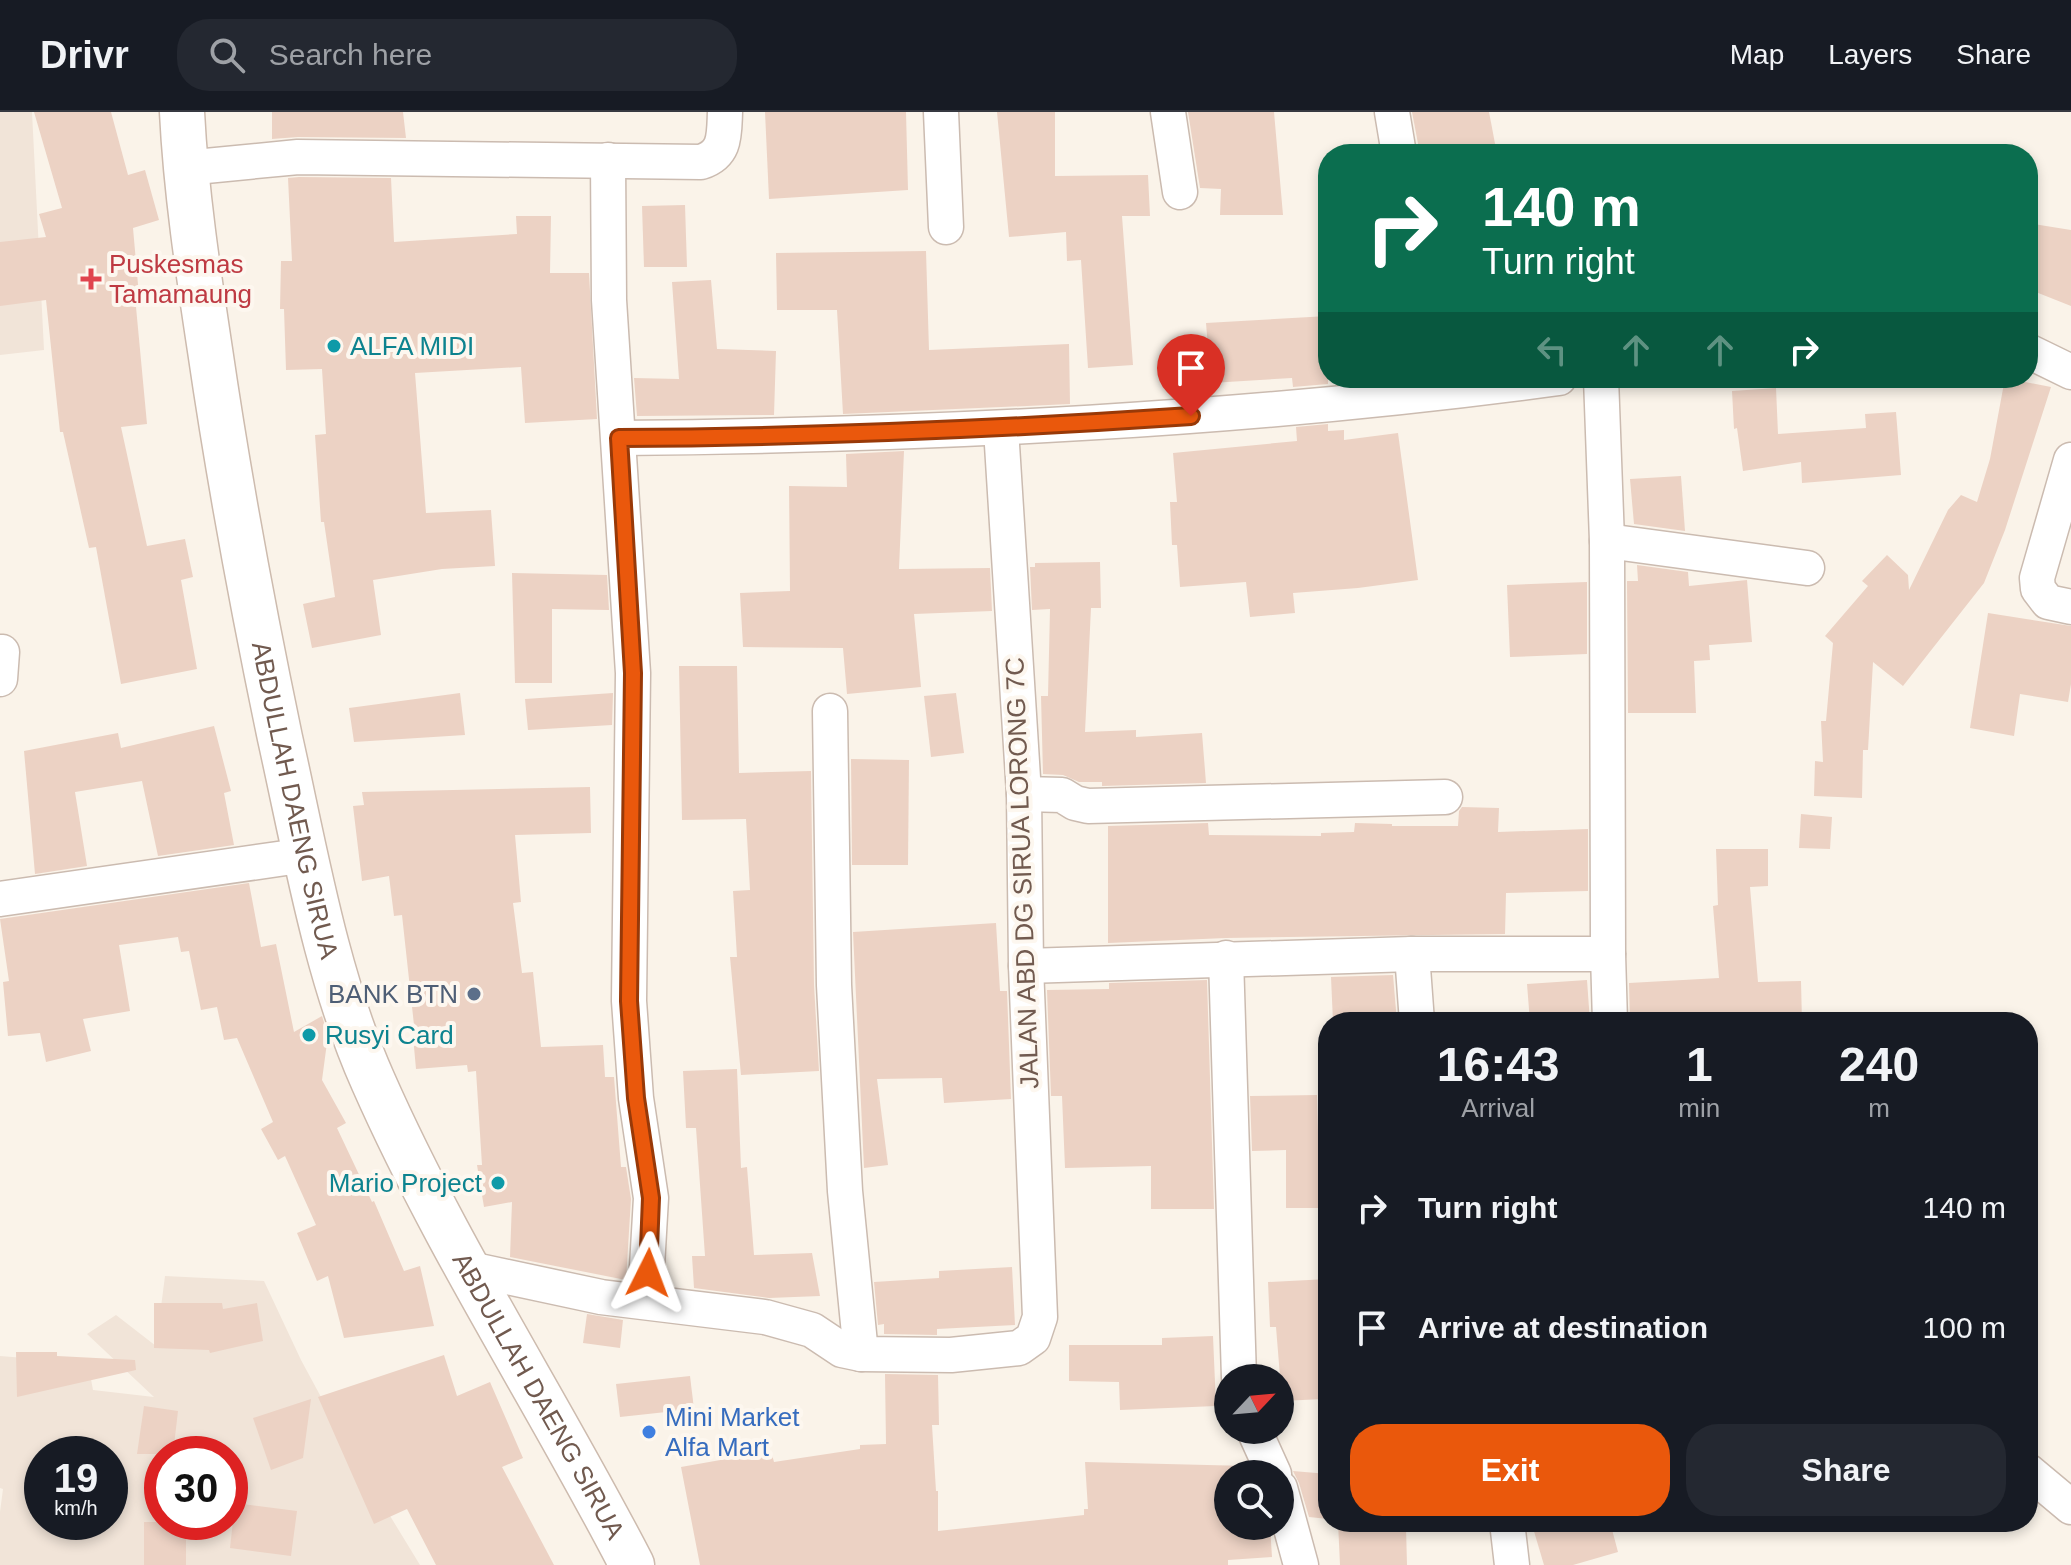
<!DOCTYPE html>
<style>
:root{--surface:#171b24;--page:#242831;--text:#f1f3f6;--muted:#9ea1a6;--line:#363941;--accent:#ea580c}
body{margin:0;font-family:Arial,sans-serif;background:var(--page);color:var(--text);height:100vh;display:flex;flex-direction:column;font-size:30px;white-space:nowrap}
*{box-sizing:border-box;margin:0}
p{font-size:26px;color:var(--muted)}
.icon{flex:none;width:44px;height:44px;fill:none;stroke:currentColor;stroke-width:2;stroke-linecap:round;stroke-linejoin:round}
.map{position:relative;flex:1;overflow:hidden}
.panel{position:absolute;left:1318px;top:900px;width:720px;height:520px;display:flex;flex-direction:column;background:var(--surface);border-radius:32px;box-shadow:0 4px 12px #0003}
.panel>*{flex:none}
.banner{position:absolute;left:1318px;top:32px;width:720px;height:244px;border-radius:32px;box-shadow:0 4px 12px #0003;background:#0b6e4f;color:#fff;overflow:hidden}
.needle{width:52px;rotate:64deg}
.buttons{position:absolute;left:1214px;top:1252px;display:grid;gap:16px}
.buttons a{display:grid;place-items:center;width:80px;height:80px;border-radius:50%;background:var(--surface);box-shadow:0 4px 12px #0003;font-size:40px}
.speed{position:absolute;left:24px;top:1324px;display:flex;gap:16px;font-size:40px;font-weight:700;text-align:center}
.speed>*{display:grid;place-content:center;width:104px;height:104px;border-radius:50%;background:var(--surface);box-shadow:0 4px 12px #0003;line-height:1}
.speed small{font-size:20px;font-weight:400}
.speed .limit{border:12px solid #d22;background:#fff;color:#111}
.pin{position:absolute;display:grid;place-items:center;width:68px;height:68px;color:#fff;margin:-82px -34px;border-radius:50% 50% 50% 0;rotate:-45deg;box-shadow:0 0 8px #0007}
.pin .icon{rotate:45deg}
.me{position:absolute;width:88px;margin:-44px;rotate:3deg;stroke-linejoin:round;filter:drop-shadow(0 0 6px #0008)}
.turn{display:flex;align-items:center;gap:28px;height:168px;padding:0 32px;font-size:36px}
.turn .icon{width:104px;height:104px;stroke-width:2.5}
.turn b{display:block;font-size:56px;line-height:68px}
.lanes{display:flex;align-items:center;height:76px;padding:0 32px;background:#0003;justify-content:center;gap:40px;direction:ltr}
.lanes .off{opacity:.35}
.eta{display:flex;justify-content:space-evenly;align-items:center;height:136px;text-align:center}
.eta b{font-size:48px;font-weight:800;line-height:56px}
.action{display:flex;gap:16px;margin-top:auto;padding:16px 32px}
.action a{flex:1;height:92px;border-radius:32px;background:var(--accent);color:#fff;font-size:32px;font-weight:800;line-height:92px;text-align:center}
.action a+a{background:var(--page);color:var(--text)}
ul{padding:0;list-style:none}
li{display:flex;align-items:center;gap:24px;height:120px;padding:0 32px}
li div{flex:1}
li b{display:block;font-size:30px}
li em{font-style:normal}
header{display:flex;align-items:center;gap:48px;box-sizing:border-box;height:112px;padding:0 40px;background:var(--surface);border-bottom:2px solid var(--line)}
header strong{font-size:38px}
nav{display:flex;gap:44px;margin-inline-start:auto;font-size:28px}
.search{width:560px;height:72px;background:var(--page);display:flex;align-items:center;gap:20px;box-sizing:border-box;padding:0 28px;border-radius:32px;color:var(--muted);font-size:30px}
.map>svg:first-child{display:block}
.residential{fill:#f1e4d8;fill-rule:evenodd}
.building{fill:#ecd2c4}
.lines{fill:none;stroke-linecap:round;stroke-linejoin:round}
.minor-casing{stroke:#cbbbb0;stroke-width:37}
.secondary-casing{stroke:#cdbbae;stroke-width:47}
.minor{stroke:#fff;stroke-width:34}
.secondary{stroke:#fff;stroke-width:44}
.route-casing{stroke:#983908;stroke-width:20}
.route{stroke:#ea580c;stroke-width:14}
.health-dot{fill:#e0444e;stroke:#fdf7ef;stroke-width:3}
.culture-dot{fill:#0f9aa8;stroke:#fdf7ef;stroke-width:3}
.service-dot{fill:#5c6f8a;stroke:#fdf7ef;stroke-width:3}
.shop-dot{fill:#3f7fe0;stroke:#fdf7ef;stroke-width:3}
.labels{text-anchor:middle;stroke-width:8;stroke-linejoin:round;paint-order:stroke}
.health-label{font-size:26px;fill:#be3a42;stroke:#fdf7ef;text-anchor:start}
.culture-label{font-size:26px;fill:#0d838f;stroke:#fdf7ef;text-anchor:start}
.street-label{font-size:26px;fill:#715a4f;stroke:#fdf7ef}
.service-label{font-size:26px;fill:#4e5e75;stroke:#fdf7ef;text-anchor:end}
.shop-label{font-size:26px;fill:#366cbe;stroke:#fdf7ef;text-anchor:start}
</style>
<header>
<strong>Drivr</strong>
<div class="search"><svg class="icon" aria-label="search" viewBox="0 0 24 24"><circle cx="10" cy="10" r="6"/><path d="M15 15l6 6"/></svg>Search here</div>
<nav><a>Map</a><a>Layers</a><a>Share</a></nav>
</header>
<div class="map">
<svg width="2071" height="1453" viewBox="0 0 2071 1453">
<rect width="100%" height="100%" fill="#faf3e9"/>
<g class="residential">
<path d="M0 0H32L44 238 0 243Z"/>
<path d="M165 1164 264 1169 301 1248 348 1335 420 1453H0V1400L3 1377 0 1376V1244L88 1251 93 1278 154 1285 87 1222 116 1203 156 1234ZM42 1342H110V1410H42ZM162 1342H230V1410H162Z"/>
</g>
<g class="building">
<path d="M34 0H111L128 63 145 58 159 108 133 116 140 195H136L147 312 121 315 147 434 185 427 193 465 181 468 197 557 121 572 96 435 89 436 63 320H60L46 188 0 194V130L46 125 39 102 62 96Z"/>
<path d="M272 0H403L406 26 298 25 272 27Z"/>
<path d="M765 0H906L908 78 769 87Z"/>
<path d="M997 0H1055V64L1148 63 1150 104H1122L1133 253 1088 256 1081 148 1067 149 1066 120 1009 125Z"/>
<path d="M1188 0H1274L1283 103H1220L1221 77 1200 76Z"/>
<path d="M1412 0H1489L1497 42H1420Z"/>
<path d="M299 65 391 66 394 130 517 122 516 104H551L550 161H589L597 307 525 311 521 255 415 261 426 401 491 398 495 454 442 457 373 468 381 523 312 536 303 492 335 485 324 410H321L315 323 326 322 322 257 286 258 284 197H280L281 149H292L288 66Z"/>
<path d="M685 93 687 155H644L642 94Z"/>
<path d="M2028 111 2071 118V194L2028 177Z"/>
<path d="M926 139 929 238 1069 232 1070 292 843 302 837 198H777L776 141Z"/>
<path d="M711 168 717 237 776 239 774 303 637 304 634 266 679 267 672 170Z"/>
<path d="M1328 204V272L1293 275 1292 266 1211 271 1206 211Z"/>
<path d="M2005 266 2051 275 2005 418 1984 471 1903 574 1873 550 1868 638H1863L1862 686 1814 684 1815 649 1823 650 1821 609H1826L1833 531 1825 524 1868 474 1862 469 1887 443 1908 463 1909 478 1948 398 1961 383 1977 390 1990 347Z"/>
<path d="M1776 276 1778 322 1866 316 1865 302 1896 300 1901 363 1802 371 1801 350 1743 359 1737 316 1734 317 1732 279Z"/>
<path d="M1328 312V319L1344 318V328L1398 321 1418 468 1358 476 1293 481 1295 501 1250 505 1246 470 1180 475 1177 433H1172L1170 390H1177L1173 341 1297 329 1296 315Z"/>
<path d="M904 339 899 457 990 456 992 499 914 502 921 575 847 582 843 536 743 535 740 481 790 479 789 374 847 375 846 342Z"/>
<path d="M1681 364 1685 419 1634 412 1630 367Z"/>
<path d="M1100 450 1101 496H1091L1085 620 1136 618V625L1202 621 1206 671 1102 674V670H1079L1063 663 1043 662 1041 584H1048L1050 497 1032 498 1030 455H1035V451Z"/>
<path d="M1637 453 1688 460 1689 474 1747 468 1752 530 1709 533 1710 548 1694 549 1696 601H1628L1627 469H1638Z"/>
<path d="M512 461 607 463 609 498 552 497V571H515Z"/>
<path d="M1587 470V542L1510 545 1507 473Z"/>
<path d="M1988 501 2071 514V572L2068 590 2020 582 2014 624 1970 616Z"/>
<path d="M679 554H737L739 661 811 659 814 873 819 959 741 963 730 845H737L733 779 750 778 746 707 682 708Z"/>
<path d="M460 581 465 623 354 630 349 596Z"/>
<path d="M613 581 612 613 528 618 525 587Z"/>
<path d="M956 581 964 641 931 645 924 584Z"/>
<path d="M214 614 231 679 224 681 234 733 158 744 142 669 75 680 87 754 35 762 24 639 118 621 121 636Z"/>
<path d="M851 647 909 648 908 753H852Z"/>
<path d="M590 675 591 721 515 723 521 790 513 791 522 861 533 860 541 935 603 933 605 965H614L621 1055H626L631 1087 626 1168 510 1145 512 1090 484 1095 477 1053H482L476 959 468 960 467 953 416 957 412 913H414L402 803 394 804 389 764 362 769 353 694 364 693 362 680Z"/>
<path d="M1462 695 1499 696 1498 720 1588 717V779L1506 781 1505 822 1226 826 1108 831V714L1208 711 1209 723 1321 724V721L1354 720 1355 711 1392 712V714H1458L1459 699Z"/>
<path d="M1801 702 1832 705 1830 737 1799 736Z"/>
<path d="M1716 737H1768V774L1750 775 1758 870 1801 869 1802 910H1630L1629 871 1719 866 1713 794 1718 793Z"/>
<path d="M249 771 261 835 276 832 294 920 322 904 328 923 322 968 346 1011 337 1016 372 1090 374 1089 404 1159 420 1154 434 1214 344 1226 328 1164 317 1169 297 1121 316 1113 285 1044 278 1048 261 1017 273 1010 237 926 224 928 217 895 201 898 189 839 181 840 178 825 119 833 130 899 83 907 91 939 46 950 40 921 8 924 3 870 9 869 0 807Z"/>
<path d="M996 811 1000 879H1007L1011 987 944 991 942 966 877 967 888 1053 864 1056 853 820Z"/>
<path d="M1393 863 1397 910H1333L1331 865Z"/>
<path d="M1207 868 1214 1097H1151V1054L1065 1056 1062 984H1051L1047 878 1109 877V871Z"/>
<path d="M1587 868 1590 910H1530L1527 872Z"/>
<path d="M737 957 741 1056 747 1055 754 1143 812 1141 820 1184 769 1186 694 1176 692 1144H705L696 1016H686L683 959Z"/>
<path d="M1317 983 1320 1096H1286V1038L1252 1039 1250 984Z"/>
<path d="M1012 1155 1015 1213 937 1217V1223L884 1222V1212L878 1213 874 1170 939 1166V1159Z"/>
<path d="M1328 1167V1253H1321L1323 1287 1282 1289 1276 1215H1270L1268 1170Z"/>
<path d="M154 1191H222L223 1197 257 1191 263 1229 210 1241 209 1238 154 1236Z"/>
<path d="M587 1202 623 1208 620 1236 583 1231Z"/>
<path d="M1213 1224 1216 1294 1120 1298 1119 1270 1069 1269V1233H1162V1226Z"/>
<path d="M16 1240H57V1244L135 1248 136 1258 17 1285Z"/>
<path d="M444 1243 457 1284 490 1270 523 1346 502 1355 554 1453H436L407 1397 374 1412 318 1285Z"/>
<path d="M885 1262 938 1263 939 1313H932L936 1379H938V1419L1084 1403V1397H1088L1085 1350 1248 1354 1252 1362H1228V1414H1270L1272 1445 1228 1448V1453H700L681 1355 771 1339 774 1350 860 1337V1333L886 1332Z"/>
<path d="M690 1264 694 1297 620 1305 616 1272Z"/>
<path d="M311 1287 303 1346 271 1358 253 1306Z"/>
<path d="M144 1294 178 1299 173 1342H137Z"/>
<path d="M1293 1359 1328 1362V1407L1309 1405 1299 1371Z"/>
<path d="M235 1391 297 1399 291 1444 230 1436Z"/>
<rect x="144" y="1410" width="42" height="43"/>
<path d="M1338 1410H1379V1415H1406L1407 1453H1340Z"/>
<path d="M1553 1410H1610L1618 1440 1573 1453H1544L1533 1416Z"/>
</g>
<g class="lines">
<g class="minor-casing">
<g id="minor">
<path d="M941 0 946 115"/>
<path d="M1168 0 1180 80"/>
<path d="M1392 0 1399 42"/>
<path d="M608 48 609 188 633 561 629 889 636 986 651 1086 645 1189"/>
<path d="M185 56 298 45 701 50C726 42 724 23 725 0"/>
<path d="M2028 239 2071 260"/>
<path d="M1601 266 1607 429 1608 842 1610 910"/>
<path d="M619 326C933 323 1247 308 1559 266"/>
<path d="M2071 348 2037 466 2038 477 2048 490 2071 495"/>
<path d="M1607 429 1807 456"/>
<path d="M0 567 2 540"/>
<path d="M830 599 834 873 845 1079 861 1242"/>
<path d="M1024 682 1062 683 1075 691 1088 694 1445 685"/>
<path d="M0 787 306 743"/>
<path d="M1412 842 1417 910"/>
<path d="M1226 846 1239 1266"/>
<path d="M1026 854 1412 842H1608"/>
<path d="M465 1156 601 1185 765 1205 812 1218 842 1238 861 1242 951 1243 1019 1236 1033 1226 1040 1205 1026 854 1024 682 1001 317"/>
<path d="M1254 1318 1274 1362"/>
<path d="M2028 1359 2071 1395"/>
<path d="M1280 1376 1301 1453"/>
<path d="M1507 1410 1512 1453"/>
</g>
</g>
<g class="secondary-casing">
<g id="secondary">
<path id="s1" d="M182 0C186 80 198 159 210 238 229 368 253 497 280 626 305 738 326 864 373 969 447 1137 548 1290 632 1453"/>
</g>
</g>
<use href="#minor" class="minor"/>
<use href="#secondary" class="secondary"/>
</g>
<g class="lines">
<g class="route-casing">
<path id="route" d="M648 1161 651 1086 636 986 629 889 633 561 619 326C810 325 1000 317 1191 304"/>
</g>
<use href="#route" class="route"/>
</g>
<path class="health-dot" d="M87 155h8v8h8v8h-8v8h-8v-8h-8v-8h8z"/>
<g class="culture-dot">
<circle cx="334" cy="234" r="8"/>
<circle cx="309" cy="923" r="8"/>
<circle cx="498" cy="1071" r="8"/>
</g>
<circle class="service-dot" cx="474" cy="882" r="8"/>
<circle class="shop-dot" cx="649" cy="1320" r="8"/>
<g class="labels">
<g class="health-label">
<text x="109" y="161">Puskesmas<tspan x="109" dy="30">Tamamaung</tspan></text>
</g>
<g class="culture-label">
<text x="350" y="243">ALFA MIDI</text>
<text x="325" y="932">Rusyi Card</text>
<text x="482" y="1080" text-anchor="end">Mario Project</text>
</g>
<g class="street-label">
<text dy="9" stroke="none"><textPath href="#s1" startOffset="698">ABDULLAH DAENG SIRUA</textPath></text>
<text transform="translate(1022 761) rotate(-92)" y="9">JALAN ABD DG SIRUA LORONG 7C</text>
<text dy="9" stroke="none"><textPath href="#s1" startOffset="1346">ABDULLAH DAENG SIRUA</textPath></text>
</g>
<g class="service-label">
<text x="458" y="891">BANK BTN</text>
</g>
<g class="shop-label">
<text x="665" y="1314">Mini Market<tspan x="665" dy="30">Alfa Mart</tspan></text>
</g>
</g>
</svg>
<div class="buttons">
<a><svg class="needle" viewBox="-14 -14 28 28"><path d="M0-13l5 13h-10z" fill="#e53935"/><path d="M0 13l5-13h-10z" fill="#9ea1a6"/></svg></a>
<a><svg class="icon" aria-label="search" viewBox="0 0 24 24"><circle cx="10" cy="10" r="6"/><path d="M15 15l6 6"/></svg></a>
</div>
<div class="speed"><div>19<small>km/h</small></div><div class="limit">30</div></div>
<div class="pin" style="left:1191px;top:304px;background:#d93025"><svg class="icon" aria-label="arrive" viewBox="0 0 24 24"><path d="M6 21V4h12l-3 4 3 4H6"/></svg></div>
<svg class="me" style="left:648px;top:1161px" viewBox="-20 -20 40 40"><path d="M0-17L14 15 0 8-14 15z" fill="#ea580c" stroke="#fff" stroke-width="4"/></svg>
<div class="banner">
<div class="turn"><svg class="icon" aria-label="right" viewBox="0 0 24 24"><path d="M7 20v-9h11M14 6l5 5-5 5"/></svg><div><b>140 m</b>Turn right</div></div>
<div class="lanes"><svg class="icon off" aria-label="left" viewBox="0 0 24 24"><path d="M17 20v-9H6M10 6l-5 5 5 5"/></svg><svg class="icon off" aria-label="ahead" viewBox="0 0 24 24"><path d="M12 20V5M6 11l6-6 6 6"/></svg><svg class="icon off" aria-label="ahead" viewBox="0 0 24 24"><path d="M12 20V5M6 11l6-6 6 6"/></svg><svg class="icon" aria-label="right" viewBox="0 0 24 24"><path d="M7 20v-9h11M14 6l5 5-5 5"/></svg></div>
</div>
<section class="panel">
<div class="eta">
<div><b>16:43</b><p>Arrival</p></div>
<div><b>1</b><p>min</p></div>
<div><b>240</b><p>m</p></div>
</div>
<ul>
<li><svg class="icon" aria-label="right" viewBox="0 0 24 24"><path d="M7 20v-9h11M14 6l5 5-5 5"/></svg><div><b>Turn right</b></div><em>140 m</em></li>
<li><svg class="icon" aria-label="arrive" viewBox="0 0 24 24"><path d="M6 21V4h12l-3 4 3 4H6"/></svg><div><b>Arrive at destination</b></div><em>100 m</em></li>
</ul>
<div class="action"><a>Exit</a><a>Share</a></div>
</section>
</div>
